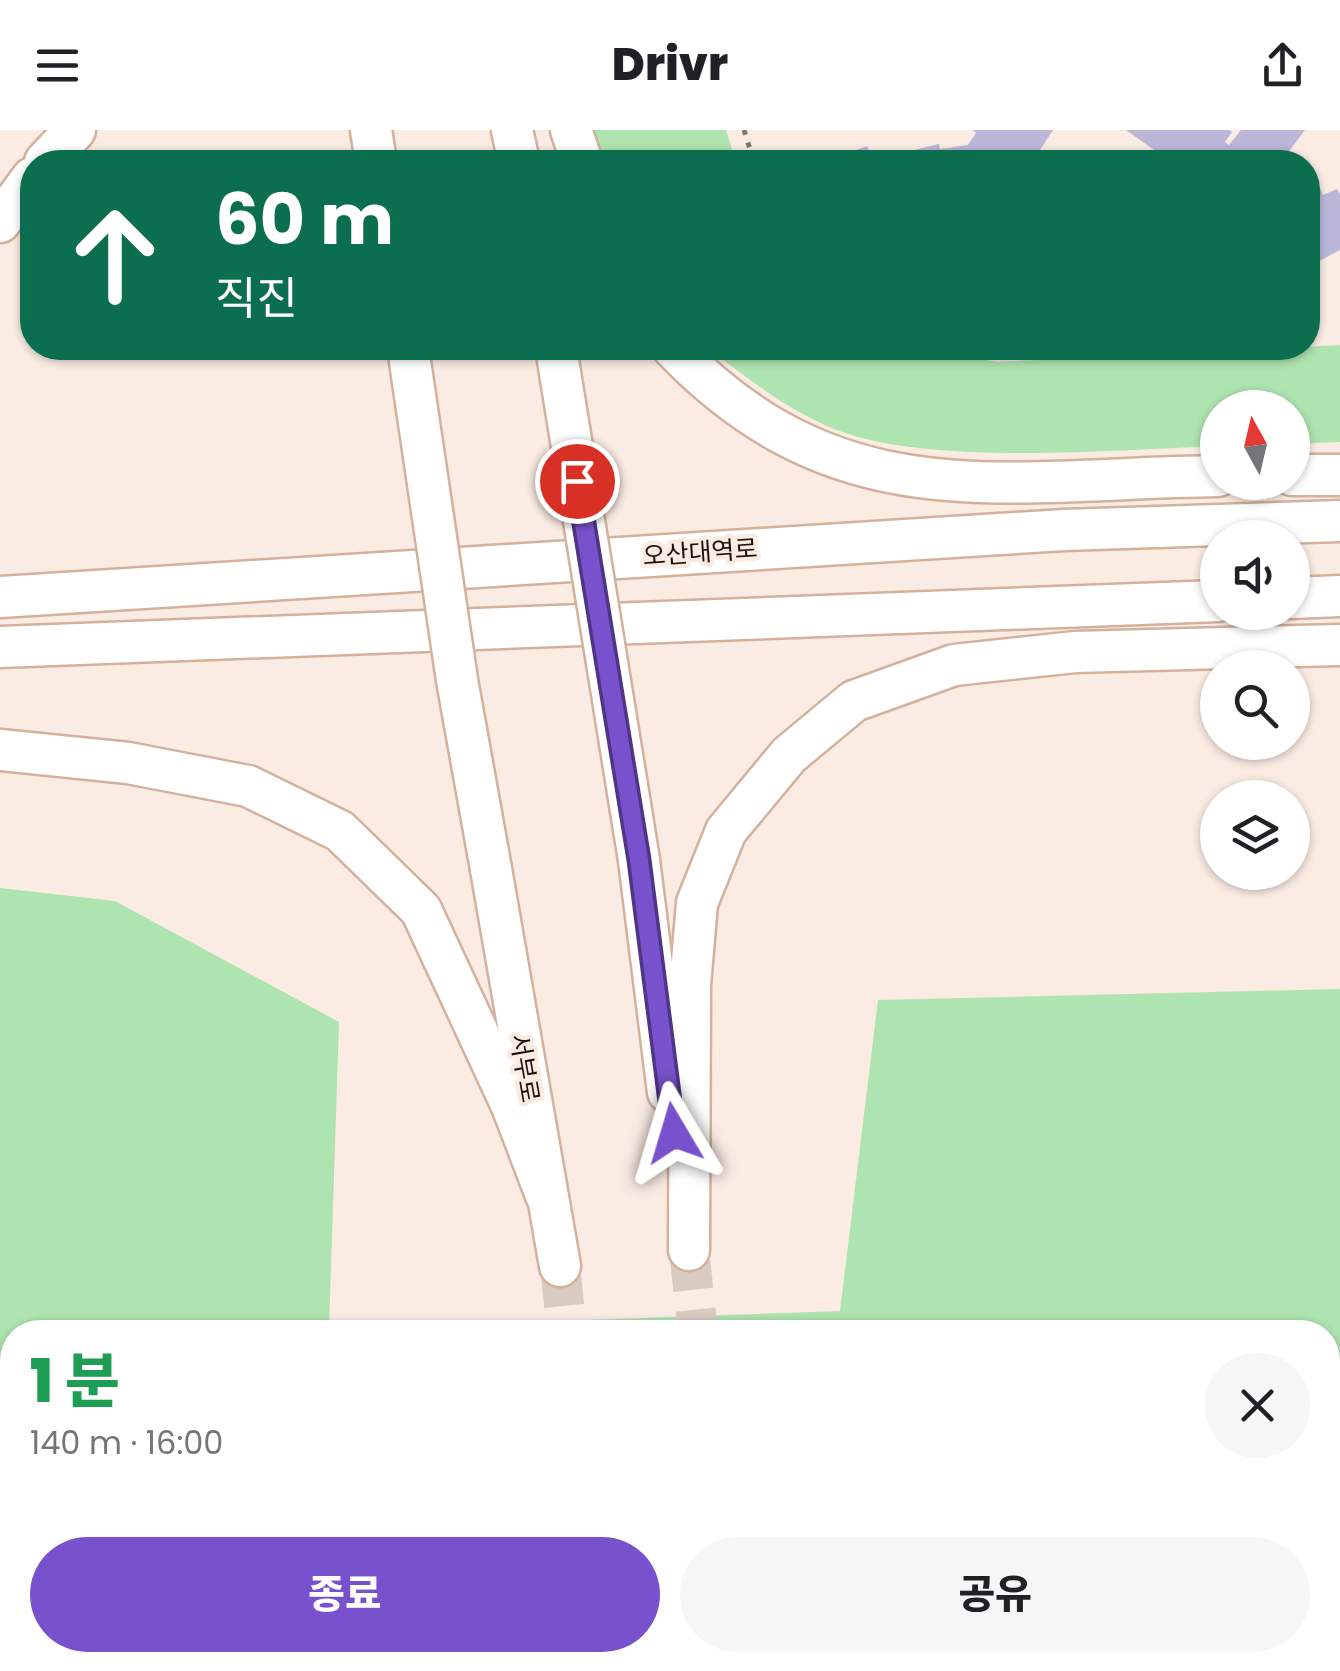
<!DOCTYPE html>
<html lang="ko">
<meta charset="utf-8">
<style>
:root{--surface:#fff;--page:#f6f6f6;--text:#202124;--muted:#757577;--accent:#7852cc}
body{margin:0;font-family:Poppins,"Noto Sans KR",sans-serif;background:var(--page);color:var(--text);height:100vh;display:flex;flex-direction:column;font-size:38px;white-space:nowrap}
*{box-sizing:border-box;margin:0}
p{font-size:32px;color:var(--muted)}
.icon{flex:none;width:55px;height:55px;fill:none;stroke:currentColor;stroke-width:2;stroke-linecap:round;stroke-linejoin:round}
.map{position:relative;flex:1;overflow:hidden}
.details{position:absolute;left:0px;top:1190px;width:1340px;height:352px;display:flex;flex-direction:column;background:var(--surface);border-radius:40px 40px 0 0;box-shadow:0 2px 8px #0004}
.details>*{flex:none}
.guide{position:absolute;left:20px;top:20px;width:1300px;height:210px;border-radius:40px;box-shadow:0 2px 8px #0004;background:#0b6e4f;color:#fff;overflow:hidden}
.needle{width:65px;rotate:352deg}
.buttons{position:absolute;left:1200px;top:260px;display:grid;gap:20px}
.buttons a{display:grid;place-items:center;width:110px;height:110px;border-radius:50%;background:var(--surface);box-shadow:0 2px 8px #0004;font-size:50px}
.pin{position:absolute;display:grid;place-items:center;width:85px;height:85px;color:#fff;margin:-42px;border:5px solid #fff;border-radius:50%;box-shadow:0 2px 10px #0007}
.me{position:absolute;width:110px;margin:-55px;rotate:353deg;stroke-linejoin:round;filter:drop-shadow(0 0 8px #0008)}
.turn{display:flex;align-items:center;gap:35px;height:210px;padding:0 30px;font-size:45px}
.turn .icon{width:130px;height:130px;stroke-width:2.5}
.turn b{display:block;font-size:70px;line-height:85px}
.round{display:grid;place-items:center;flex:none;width:105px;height:105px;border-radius:52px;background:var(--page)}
.summary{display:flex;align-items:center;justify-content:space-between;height:170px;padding:0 30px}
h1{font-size:60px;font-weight:800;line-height:75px;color:#1e9e55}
.action{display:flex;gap:20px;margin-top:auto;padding:20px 30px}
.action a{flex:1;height:115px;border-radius:60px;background:var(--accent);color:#fff;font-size:40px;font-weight:800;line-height:115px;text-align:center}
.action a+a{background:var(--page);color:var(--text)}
header{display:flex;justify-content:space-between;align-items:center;height:130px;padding:0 30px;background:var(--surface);font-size:45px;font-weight:800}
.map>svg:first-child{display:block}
.green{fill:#aee4b0;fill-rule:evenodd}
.building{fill:#bcb6d9}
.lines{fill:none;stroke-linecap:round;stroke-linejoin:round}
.major-tunnel{stroke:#d9cbc2;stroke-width:40;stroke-dasharray:40 20;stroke-linecap:butt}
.major-casing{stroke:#d3b19d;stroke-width:45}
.path{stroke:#83766f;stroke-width:5;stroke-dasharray:5 8;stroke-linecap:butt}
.major{stroke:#fff;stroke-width:40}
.major-bridge-casing{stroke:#d3b19d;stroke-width:45;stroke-linecap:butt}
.major-bridge{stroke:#fff;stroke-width:40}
.route-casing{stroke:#4e3585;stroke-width:25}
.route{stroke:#7852cc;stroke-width:18}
.labels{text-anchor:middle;stroke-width:9;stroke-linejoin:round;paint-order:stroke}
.street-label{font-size:25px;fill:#1d110a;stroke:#faece3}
</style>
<header><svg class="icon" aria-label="menu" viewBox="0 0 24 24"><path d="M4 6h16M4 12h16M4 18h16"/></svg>Drivr<svg class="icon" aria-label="share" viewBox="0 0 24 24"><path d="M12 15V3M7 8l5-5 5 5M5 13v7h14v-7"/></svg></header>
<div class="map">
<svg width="1340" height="1541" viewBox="0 0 1340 1541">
<rect width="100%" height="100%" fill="#faece3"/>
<g class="green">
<path d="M589 0H726L736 32H598Z"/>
<path d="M1340 215V312L1293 314 1292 278H1218L1217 316C1115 320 929 336 837 300 789 281 748 249 708 218H927L997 232Z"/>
<path d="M0 758 115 771 339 892 329 1199 840 1181 878 870 1340 859V1541H0ZM12 1202H1328V1530H12Z"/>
</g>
<g class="building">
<path d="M973 0H1053L1032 32H845L842 25 867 16 873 30 939 14 940 19 968 15 976 3Z"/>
<path d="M1126 0H1229L1232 2 1225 12 1229 15 1241 0H1305L1281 32H1171Z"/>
<path d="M1319 56 1323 65 1337 59 1340 64V120L1308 137V63Z"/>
</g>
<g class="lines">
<g class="major-tunnel">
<path d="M689 1120 698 1202"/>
<path d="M560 1136 567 1202"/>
<path d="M605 1530 606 1541"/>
<path d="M737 1530 738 1541"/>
</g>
<g class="major-casing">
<g id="major">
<path d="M371 0 376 32"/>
<path d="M512 0 519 32"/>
<path d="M571 0 582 32"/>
<path d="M45 32 75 0"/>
<path d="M0 92 32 48"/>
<path d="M673 218C839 391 1002 349 1218 346"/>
<path d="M1292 345H1340"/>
<path d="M0 467 1064 400 1340 391"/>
<path d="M1292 468 1340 466"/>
<path d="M0 517 1218 471"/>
<path d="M0 620 128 633 248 656 340 701 421 780 512 976 546 1065"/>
<path d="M639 730 668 962"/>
<path d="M491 739 560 1136"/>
<path d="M689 1120 690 855 697 773 726 701 789 625 854 571 954 535 1075 522 1340 515"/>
</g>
</g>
<g class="path">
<path d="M744 0 754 32"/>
<path d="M0 1455 12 1445"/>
<path d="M717 1530 718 1541"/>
</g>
<use href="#major" class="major"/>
<g class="major-bridge-casing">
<g id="major-bridge">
<path d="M408 218 457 550 491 739"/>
<path d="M556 218 639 730"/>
</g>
</g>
<use href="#major-bridge" class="major-bridge"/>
</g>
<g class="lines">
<g class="route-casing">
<path id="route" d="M577 351 639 730 674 1003"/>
</g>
<use href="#route" class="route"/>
</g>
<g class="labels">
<g class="street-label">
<text transform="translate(700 422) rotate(-4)" y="9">오산대역로</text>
<text transform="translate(525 938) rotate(80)" y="9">서부로</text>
</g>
</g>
</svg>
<div class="buttons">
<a><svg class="needle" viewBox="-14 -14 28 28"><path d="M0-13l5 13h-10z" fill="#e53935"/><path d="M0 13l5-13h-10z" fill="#757577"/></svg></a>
<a><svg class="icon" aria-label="sound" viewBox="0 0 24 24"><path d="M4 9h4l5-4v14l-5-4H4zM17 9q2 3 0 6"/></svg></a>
<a><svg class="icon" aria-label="search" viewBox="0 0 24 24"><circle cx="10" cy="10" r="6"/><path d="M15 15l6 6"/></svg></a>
<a><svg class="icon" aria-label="layers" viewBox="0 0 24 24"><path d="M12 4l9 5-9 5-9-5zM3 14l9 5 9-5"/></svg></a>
</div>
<div class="pin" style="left:577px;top:351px;background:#d93025"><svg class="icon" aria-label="arrive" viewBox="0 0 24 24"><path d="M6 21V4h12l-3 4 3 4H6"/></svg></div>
<svg class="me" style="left:674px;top:1003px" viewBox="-20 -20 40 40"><path d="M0-17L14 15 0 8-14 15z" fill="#7852cc" stroke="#fff" stroke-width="4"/></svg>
<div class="guide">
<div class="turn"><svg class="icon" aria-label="ahead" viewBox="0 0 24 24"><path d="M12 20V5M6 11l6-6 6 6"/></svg><div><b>60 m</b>직진</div></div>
</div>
<section class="details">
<div class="summary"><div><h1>1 분</h1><p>140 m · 16:00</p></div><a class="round"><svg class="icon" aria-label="close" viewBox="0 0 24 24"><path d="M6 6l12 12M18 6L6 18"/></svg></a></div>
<div class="action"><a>종료</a><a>공유</a></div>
</section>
</div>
